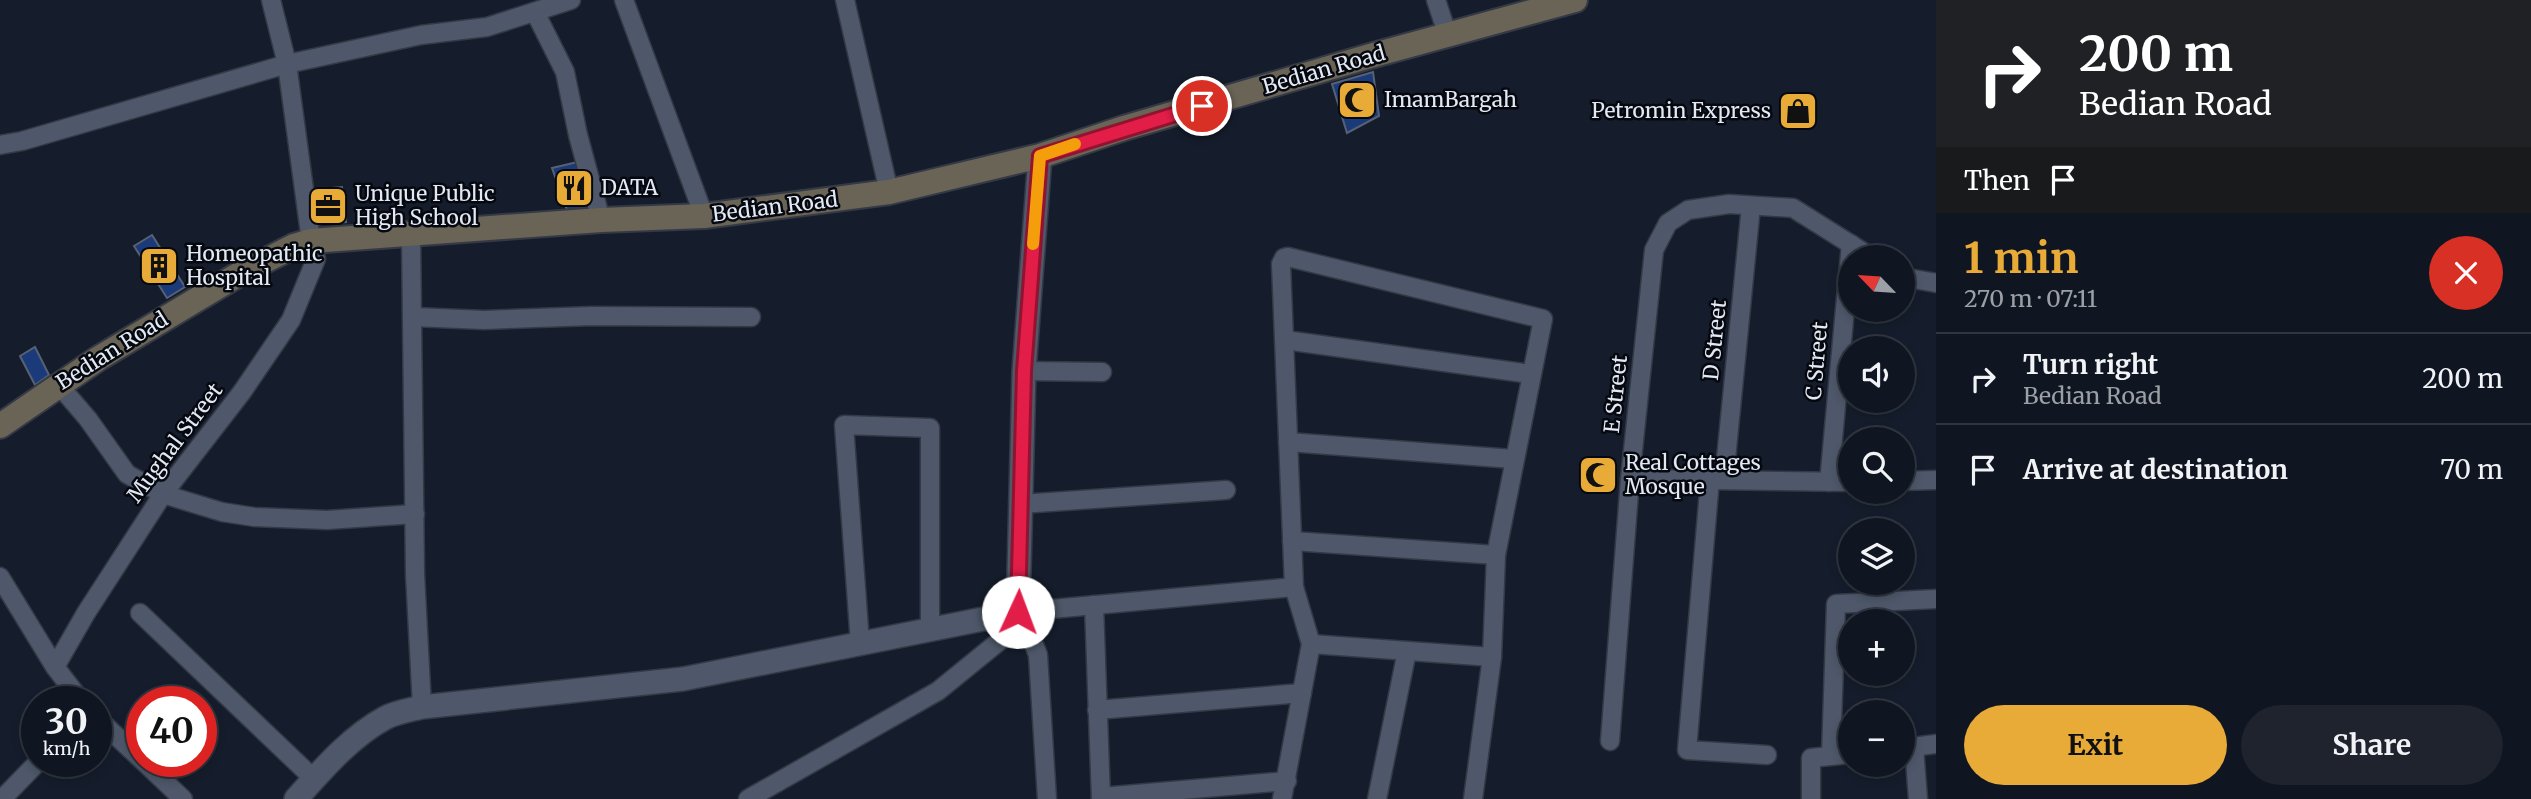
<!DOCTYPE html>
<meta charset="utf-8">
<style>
:root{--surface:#101621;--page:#1e232e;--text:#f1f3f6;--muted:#9c9fa5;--line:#30353f;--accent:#e9ab38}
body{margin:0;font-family:Merriweather,serif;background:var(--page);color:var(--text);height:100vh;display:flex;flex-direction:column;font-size:26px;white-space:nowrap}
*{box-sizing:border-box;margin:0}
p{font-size:23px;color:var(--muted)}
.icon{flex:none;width:38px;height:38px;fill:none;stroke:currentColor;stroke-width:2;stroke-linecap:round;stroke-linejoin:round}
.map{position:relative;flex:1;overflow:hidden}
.drawer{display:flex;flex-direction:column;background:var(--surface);width:595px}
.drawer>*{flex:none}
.hud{background:#202124;color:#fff;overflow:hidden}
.needle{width:46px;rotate:295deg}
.fabs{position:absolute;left:1838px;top:245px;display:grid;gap:14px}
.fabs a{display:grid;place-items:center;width:77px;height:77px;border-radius:50%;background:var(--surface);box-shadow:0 4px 10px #0003,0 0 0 2px var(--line);font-size:35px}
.speed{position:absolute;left:21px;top:686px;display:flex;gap:14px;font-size:35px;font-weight:700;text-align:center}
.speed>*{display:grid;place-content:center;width:91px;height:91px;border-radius:50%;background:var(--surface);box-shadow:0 4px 10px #0003,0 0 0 2px var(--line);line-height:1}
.speed small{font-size:18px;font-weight:400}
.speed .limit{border:10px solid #d22;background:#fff;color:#111}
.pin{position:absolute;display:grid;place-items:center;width:60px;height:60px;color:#fff;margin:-30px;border:4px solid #fff;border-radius:50%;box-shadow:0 2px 7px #0007}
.me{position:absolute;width:77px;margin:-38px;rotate:2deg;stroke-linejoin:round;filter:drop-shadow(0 0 5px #0008)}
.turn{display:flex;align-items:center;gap:24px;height:147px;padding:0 28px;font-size:32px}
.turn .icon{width:91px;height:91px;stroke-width:2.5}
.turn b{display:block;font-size:49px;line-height:60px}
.then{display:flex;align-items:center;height:66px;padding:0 28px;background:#0003;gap:14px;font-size:26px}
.round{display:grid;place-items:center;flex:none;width:74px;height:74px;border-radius:37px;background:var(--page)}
.head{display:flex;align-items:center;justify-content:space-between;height:119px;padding:0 28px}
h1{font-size:42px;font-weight:700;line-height:52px;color:var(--accent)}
.cta{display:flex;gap:14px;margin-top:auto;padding:14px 28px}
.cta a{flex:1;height:80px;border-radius:42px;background:var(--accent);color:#111;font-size:28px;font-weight:700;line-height:80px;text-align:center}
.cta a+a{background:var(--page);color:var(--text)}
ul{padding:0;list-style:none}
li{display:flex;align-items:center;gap:21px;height:91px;padding:0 28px;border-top:2px solid var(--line)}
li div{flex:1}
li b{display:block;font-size:26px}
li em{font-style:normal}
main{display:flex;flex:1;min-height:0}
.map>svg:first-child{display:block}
.building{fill:#1b3a79;stroke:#576173;stroke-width:2}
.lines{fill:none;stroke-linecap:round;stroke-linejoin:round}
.minor-casing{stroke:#343945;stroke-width:21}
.tertiary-casing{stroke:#343945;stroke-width:26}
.secondary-casing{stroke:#343945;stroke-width:28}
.minor{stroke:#4e586a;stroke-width:18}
.tertiary{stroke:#4e586a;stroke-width:23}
.secondary{stroke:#6a6457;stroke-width:24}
.route-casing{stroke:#92132f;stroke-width:18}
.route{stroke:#e11d48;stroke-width:12}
.slow{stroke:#f59e0b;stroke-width:12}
.labels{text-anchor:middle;stroke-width:5;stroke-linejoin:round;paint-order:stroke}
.street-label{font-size:21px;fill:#e3e9f4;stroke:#05080e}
.poi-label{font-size:21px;fill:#e3e9f4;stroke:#05080e;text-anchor:start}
</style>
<main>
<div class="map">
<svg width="1936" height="799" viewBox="0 0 1936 799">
<rect width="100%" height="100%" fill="#151d2c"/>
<g class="building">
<path d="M1373 72 1379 116 1347 133 1332 84Z"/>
<path d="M582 161 594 208 567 210 552 168Z"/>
<path d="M342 187 346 222 313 225 310 190Z"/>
<path d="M152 235 185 287 167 298 134 246Z"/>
<path d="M35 347 49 375 35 385 20 356Z"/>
</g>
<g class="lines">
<g class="minor-casing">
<g id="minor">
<path d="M624 0 704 216"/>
<path d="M845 0 889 192"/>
<path d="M1436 0 1448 36"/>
<path d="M535 12 565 72 578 135 601 220"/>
<path d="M0 145 22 141 287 64 421 35 487 27 571 0"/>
<path d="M411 234 415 574 422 707"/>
<path d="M1902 277 1936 283"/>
<path d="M414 317 484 320 592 316 751 317"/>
<path d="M1285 340 1531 374"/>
<path d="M1024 371 1102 372"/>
<path d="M58 384 88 419 127 474 163 494 222 512 254 517 327 520 415 514"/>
<path d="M1288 442 1513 459"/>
<path d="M1630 479 1850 482"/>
<path d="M1710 479 1687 750 1767 755"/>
<path d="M1724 479 1751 206"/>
<path d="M1902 481 1936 480"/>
<path d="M1829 482 1851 244"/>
<path d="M1021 504 1226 490"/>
<path d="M1292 541 1496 555"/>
<path d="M0 577 55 667 82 702"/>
<path d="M1094 605 1101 799"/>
<path d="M1018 612 1294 587"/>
<path d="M140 613 314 779"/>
<path d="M860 643 844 425 930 428V629"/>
<path d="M1311 644 1492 657"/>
<path d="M55 667 86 613 163 494 242 392 291 320 316 259 311 241 287 64 271 0"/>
<path d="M1097 710 1302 693"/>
<path d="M96 717 142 760"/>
<path d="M1610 741 1630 479 1654 250 1668 223 1688 210 1729 204 1793 208 1871 257"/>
<path d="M1914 747 1918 799"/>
<path d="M1905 748 1936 744"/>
<path d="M1831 755 1836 604 1936 599"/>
<path d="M143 761 183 799"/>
<path d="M1101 797 1287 781"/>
<path d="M2 799 39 761"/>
<path d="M748 799 938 691 1013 630 1018 629 1033 642 1038 655 1047 799"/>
<path d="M1282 799 1311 644 1294 587 1281 264 1284 258 1288 257 1543 319 1496 555 1492 657 1473 799"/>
<path d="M1377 799 1407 651"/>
<path d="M1811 799V758L1850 754"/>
</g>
</g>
<g class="tertiary-casing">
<path id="tertiary" d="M296 799C322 770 350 737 385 718 396 712 410 710 422 707L683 679 1018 612 1024 371 1040 156"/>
</g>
<g class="secondary-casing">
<path id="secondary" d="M0 426 99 358 241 273 294 246 311 241 601 220 704 216 889 192 1040 156 1124 128 1370 56 1575 0"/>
</g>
<use href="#minor" class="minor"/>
<use href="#tertiary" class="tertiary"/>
<use href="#secondary" class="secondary"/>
</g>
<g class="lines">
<g class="route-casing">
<path id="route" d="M1018 612 1024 371 1040 156 1202 106"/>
</g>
<use href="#route" class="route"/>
<path class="slow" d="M1033 244 1040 156 1075 144"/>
</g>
<defs>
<g id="mosque-square" transform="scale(2.0125)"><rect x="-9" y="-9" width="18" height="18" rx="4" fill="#e9ab38" stroke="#05080e"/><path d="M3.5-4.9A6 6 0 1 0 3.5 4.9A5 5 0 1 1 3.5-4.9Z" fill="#111"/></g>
<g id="shop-square" transform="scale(2.0125)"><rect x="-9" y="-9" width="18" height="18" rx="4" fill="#e9ab38" stroke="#05080e"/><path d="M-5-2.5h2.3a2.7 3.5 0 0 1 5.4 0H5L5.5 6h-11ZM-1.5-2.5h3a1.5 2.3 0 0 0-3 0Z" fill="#111"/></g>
<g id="restaurant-square" transform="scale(2.0125)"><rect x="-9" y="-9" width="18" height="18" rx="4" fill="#e9ab38" stroke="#05080e"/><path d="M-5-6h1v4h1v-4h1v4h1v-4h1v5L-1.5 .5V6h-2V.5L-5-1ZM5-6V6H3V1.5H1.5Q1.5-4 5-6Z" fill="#111"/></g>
<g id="office-square" transform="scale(2.0125)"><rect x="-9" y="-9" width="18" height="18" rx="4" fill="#e9ab38" stroke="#05080e"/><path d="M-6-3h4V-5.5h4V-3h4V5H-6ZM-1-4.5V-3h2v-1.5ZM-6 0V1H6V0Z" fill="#111"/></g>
<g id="building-square" transform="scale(2.0125)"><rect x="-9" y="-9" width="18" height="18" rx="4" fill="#e9ab38" stroke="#05080e"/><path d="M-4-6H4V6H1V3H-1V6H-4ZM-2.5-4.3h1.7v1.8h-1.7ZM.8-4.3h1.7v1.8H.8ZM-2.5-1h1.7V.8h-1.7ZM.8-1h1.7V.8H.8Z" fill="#111"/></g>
</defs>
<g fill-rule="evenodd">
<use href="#mosque-square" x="1357" y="100"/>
<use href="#shop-square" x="1798" y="111"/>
<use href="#restaurant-square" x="574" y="188"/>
<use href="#office-square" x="328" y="206"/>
<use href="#building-square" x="159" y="266"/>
<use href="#mosque-square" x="1598" y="475"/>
</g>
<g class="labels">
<g class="street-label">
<text transform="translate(1324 70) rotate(-16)" y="7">Bedian Road</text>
<text transform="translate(775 207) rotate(-7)" y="7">Bedian Road</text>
<text transform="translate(1715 340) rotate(-84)" y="7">D Street</text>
<text transform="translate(112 351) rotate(-32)" y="7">Bedian Road</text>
<text transform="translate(1817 361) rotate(-85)" y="7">C Street</text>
<text transform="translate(1616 394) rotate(-84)" y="7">E Street</text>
<text transform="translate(175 443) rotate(-53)" y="7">Mughal Street</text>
</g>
<g class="poi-label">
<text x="1384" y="107">ImamBargah</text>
<text x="1771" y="118" text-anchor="end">Petromin Express</text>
<text x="601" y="195">DATA</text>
<text x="355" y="201">Unique Public<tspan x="355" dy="24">High School</tspan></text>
<text x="186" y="261">Homeopathic<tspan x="186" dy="24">Hospital</tspan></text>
<text x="1625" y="470">Real Cottages<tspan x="1625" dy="24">Mosque</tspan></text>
</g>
</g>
</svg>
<div class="fabs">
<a><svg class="needle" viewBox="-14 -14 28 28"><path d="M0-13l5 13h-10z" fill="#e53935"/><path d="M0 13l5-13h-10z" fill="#9c9fa5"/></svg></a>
<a><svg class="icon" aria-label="sound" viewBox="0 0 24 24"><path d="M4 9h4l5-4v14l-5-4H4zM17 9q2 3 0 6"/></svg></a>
<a><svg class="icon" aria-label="search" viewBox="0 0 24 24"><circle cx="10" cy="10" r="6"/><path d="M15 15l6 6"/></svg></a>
<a><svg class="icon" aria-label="layers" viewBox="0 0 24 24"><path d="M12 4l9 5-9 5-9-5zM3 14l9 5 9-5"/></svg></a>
<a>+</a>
<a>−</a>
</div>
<div class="speed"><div>30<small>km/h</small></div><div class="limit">40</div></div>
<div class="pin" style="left:1202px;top:106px;background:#d93025"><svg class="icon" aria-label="arrive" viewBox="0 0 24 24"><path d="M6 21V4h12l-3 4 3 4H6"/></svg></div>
<svg class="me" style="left:1018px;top:612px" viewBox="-20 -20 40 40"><circle r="19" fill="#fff"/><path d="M0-13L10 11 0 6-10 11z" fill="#e11d48"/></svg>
</div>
<section class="drawer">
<div class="hud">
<div class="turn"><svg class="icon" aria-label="right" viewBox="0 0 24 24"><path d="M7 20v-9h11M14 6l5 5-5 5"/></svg><div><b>200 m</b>Bedian Road</div></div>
<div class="then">Then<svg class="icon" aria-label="arrive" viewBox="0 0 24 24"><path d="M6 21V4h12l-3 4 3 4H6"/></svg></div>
</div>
<div class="head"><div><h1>1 min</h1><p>270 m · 07:11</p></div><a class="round" style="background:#d93025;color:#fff"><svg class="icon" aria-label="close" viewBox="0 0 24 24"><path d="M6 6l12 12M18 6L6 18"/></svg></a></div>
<ul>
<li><svg class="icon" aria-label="right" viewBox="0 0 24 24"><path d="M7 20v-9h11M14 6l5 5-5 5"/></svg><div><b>Turn right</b><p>Bedian Road</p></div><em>200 m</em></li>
<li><svg class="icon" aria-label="arrive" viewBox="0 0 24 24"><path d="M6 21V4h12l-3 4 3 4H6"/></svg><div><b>Arrive at destination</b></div><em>70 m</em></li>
</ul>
<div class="cta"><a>Exit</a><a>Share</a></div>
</section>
</main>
